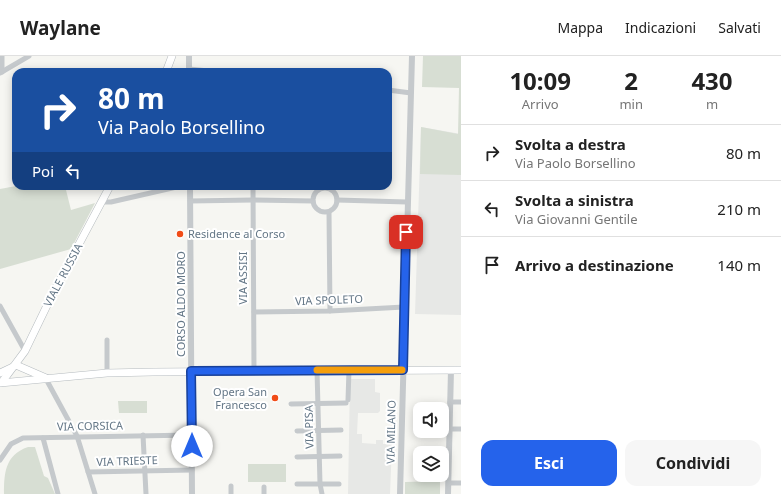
<!DOCTYPE html>
<html lang="it">
<style>
:root{--surface:#fff;--page:#f6f6f6;--text:#222;--muted:#767676;--line:#e0e0e0;--accent:#2563eb}
body{margin:0;font-family:"Noto Sans",sans-serif;background:var(--page);color:var(--text);height:100vh;display:flex;flex-direction:column;font-size:15px;white-space:nowrap}
*{box-sizing:border-box;margin:0}
p{font-size:13px;color:var(--muted)}
.icon{flex:none;width:22px;height:22px;fill:none;stroke:currentColor;stroke-width:2;stroke-linecap:round;stroke-linejoin:round}
.map{position:relative;flex:1;overflow:hidden}
.panel{display:flex;flex-direction:column;background:var(--surface);width:320px}
.panel>*{flex:none}
.guide{position:absolute;left:12px;top:12px;width:380px;height:122px;border-radius:12px;box-shadow:0 2px 10px #0003;background:#1a4fa0;color:#fff;overflow:hidden}
.buttons{position:absolute;left:413px;top:346px;display:grid;gap:8px}
.buttons a{display:grid;place-items:center;width:36px;height:36px;border-radius:8px;background:var(--surface);box-shadow:0 2px 10px #0003;font-size:20px}
.pin{position:absolute;display:grid;place-items:center;width:34px;height:34px;color:#fff;margin:-17px;border-radius:8px;box-shadow:0 2px 6px #0006}
.me{position:absolute;width:44px;margin:-22px;rotate:0deg;stroke-linejoin:round;filter:drop-shadow(0 0 3px #0008)}
.turn{display:flex;align-items:center;gap:14px;height:84px;padding:0 20px;font-size:18px}
.turn .icon{width:52px;height:52px;stroke-width:2.5}
.turn b{display:block;font-size:28px;line-height:34px}
.then{display:flex;align-items:center;height:38px;padding:0 20px;background:#0003;gap:8px;font-size:15px}
.eta{display:flex;justify-content:space-evenly;align-items:center;height:68px;text-align:center}
.eta b{font-size:24px;font-weight:700;line-height:28px}
.button{display:flex;gap:8px;margin-top:auto;padding:8px 20px}
.button a{flex:1;height:46px;border-radius:12px;background:var(--accent);color:#fff;font-size:16px;font-weight:700;line-height:46px;text-align:center}
.button a+a{background:var(--page);color:var(--text)}
ul{padding:0;list-style:none}
li{display:flex;align-items:center;gap:12px;height:56px;padding:0 20px;border-top:1px solid var(--line)}
li div{flex:1}
li b{display:block;font-size:15px}
li em{font-style:normal}
header{display:flex;align-items:center;gap:24px;box-sizing:border-box;height:56px;padding:0 20px;background:var(--surface);border-bottom:1px solid var(--line)}
header strong{font-size:19px}
nav{display:flex;gap:22px;margin-inline-start:auto;font-size:14px}
main{display:flex;flex:1;min-height:0}
.map>svg:first-child{display:block}
.built{fill:#e7e8e6}
.green{fill:#d7ded3}
.lines{fill:none;stroke-linecap:round;stroke-linejoin:round}
.secondary-casing{stroke:#b5bbbf;stroke-width:8}
.minor{stroke:#c5c9cc;stroke-width:5}
.tertiary{stroke:#c5c9cc;stroke-width:6}
.secondary{stroke:#fff;stroke-width:7}
.route-casing{stroke:#184099;stroke-width:10}
.route{stroke:#2563eb;stroke-width:7}
.slow{stroke:#f59e0b;stroke-width:7}
.poi-dot{fill:#f14c17;stroke:#fff;stroke-width:1.5}
.labels{text-anchor:middle;stroke-width:4;stroke-linejoin:round;paint-order:stroke}
.poi-label{font-size:11px;fill:#637686;stroke:#fff;text-anchor:start}
.street-label{font-size:11px;fill:#637686;stroke:#fff}
</style>
<header>
<strong>Waylane</strong>
<nav><a>Mappa</a><a>Indicazioni</a><a>Salvati</a></nav>
</header>
<main>
<div class="map">
<svg width="461" height="438" viewBox="0 0 461 438">
<rect width="100%" height="100%" fill="#f6f6f2"/>
<g class="built">
<path d="M421 71 461 78V259L415 258Z"/>
<path d="M350 323H375V336L380 337V355L378 357H358L357 378H362V387L376 388V384H383V388H392L390 438H348Z"/>
</g>
<g class="green">
<path d="M423 0H461V119L420 118 421 71 458 78 459 32 422 31Z"/>
<path d="M16 130H65L71 154 95 147 71 193 0 213V133Z"/>
<path d="M118 345H147V357H119Z"/>
<path d="M28 391H35L44 420 48 422 55 438H4C4 417 5 399 28 391Z"/>
<rect x="248" y="408" width="38" height="18"/>
<path d="M440 425V438H405V426Z"/>
</g>
<g class="lines">
<g class="secondary-casing">
<g id="secondary">
<path d="M166 16 172 0"/>
<path d="M16 309 46 322"/>
<path d="M0 317 13 311"/>
<path d="M2 326 25 295 54 235 110 130"/>
<path d="M0 327 107 317 153 316 461 314"/>
</g>
</g>
<g class="minor">
<path d="M189 13 218 16"/>
<path d="M2 16V0"/>
<path d="M0 17 29 0"/>
<path d="M388 34 411 37"/>
<path d="M253 130 254 315"/>
<circle cx="325" cy="144" r="12"/>
<path d="M337 144 407 146"/>
<path d="M190 145 253 144 313 145"/>
<path d="M102 146H111L181 130"/>
<path d="M329 156 330 255"/>
<path d="M0 250 25 295"/>
<path d="M254 256 330 255 404 251"/>
<path d="M317 314 320 428 322 438"/>
<path d="M107 317V284"/>
<path d="M46 323 77 380 95 438"/>
<path d="M348 344 349 314"/>
<path d="M450 346H461"/>
<path d="M291 348 346 347"/>
<path d="M449 373H461"/>
<path d="M297 375 341 374"/>
<path d="M143 379 146 438"/>
<path d="M43 382 58 438"/>
<path d="M297 401 340 400"/>
<path d="M0 404 11 388 23 382 192 379"/>
<path d="M88 416 192 414"/>
<path d="M449 427H461"/>
<path d="M297 428H339"/>
<path d="M231 430V438"/>
<path d="M264 431V438"/>
</g>
<g class="tertiary">
<path d="M189 0V16"/>
<path d="M190 130 192 438"/>
<path d="M400 438 412 0"/>
<path d="M448 438 451 314"/>
</g>
<use href="#secondary" class="secondary"/>
</g>
<g class="lines">
<g class="route-casing">
<path id="route" d="M192 390 191 315 403 314 406 176"/>
</g>
<use href="#route" class="route"/>
<path class="slow" d="M317 314H402"/>
</g>
<g class="poi-dot">
<circle cx="180" cy="178" r="4"/>
<circle cx="275" cy="342" r="4"/>
</g>
<g class="labels">
<g class="poi-label">
<text x="188" y="182">Residence al Corso</text>
<text x="267" y="340" text-anchor="end">Opera San<tspan x="267" dy="13">Francesco</tspan></text>
</g>
<g class="street-label">
<text transform="translate(63 219) rotate(-62)" y="4">VIALE RUSSIA</text>
<text transform="translate(243 222) rotate(-90)" y="4">VIA ASSISI</text>
<text transform="translate(329 244) rotate(-2)" y="4">VIA SPOLETO</text>
<text transform="translate(181 248) rotate(-90)" y="4">CORSO ALDO MORO</text>
<text transform="translate(90 370) rotate(-1)" y="4">VIA CORSICA</text>
<text transform="translate(309 371) rotate(-91)" y="4">VIA PISA</text>
<text transform="translate(391 376) rotate(-89)" y="4">VIA MILANO</text>
<text transform="translate(127 405) rotate(-2)" y="4">VIA TRIESTE</text>
</g>
</g>
</svg>
<div class="buttons">
<a><svg class="icon" aria-label="sound" viewBox="0 0 24 24"><path d="M4 9h4l5-4v14l-5-4H4zM17 9q2 3 0 6"/></svg></a>
<a><svg class="icon" aria-label="layers" viewBox="0 0 24 24"><path d="M12 4l9 5-9 5-9-5zM3 14l9 5 9-5"/></svg></a>
</div>
<div class="pin" style="left:406px;top:176px;background:#d93025"><svg class="icon" aria-label="arrive" viewBox="0 0 24 24"><path d="M6 21V4h12l-3 4 3 4H6"/></svg></div>
<svg class="me" style="left:192px;top:390px" viewBox="-20 -20 40 40"><circle r="19" fill="#fff"/><path d="M0-13L10 11 0 6-10 11z" fill="#2563eb"/></svg>
<div class="guide">
<div class="turn"><svg class="icon" aria-label="right" viewBox="0 0 24 24"><path d="M7 20v-9h11M14 6l5 5-5 5"/></svg><div><b>80 m</b>Via Paolo Borsellino</div></div>
<div class="then">Poi<svg class="icon" aria-label="left" viewBox="0 0 24 24"><path d="M17 20v-9H6M10 6l-5 5 5 5"/></svg></div>
</div>
</div>
<section class="panel">
<div class="eta">
<div><b>10:09</b><p>Arrivo</p></div>
<div><b>2</b><p>min</p></div>
<div><b>430</b><p>m</p></div>
</div>
<ul>
<li><svg class="icon" aria-label="right" viewBox="0 0 24 24"><path d="M7 20v-9h11M14 6l5 5-5 5"/></svg><div><b>Svolta a destra</b><p>Via Paolo Borsellino</p></div><em>80 m</em></li>
<li><svg class="icon" aria-label="left" viewBox="0 0 24 24"><path d="M17 20v-9H6M10 6l-5 5 5 5"/></svg><div><b>Svolta a sinistra</b><p>Via Giovanni Gentile</p></div><em>210 m</em></li>
<li><svg class="icon" aria-label="arrive" viewBox="0 0 24 24"><path d="M6 21V4h12l-3 4 3 4H6"/></svg><div><b>Arrivo a destinazione</b></div><em>140 m</em></li>
</ul>
<div class="button"><a>Esci</a><a>Condividi</a></div>
</section>
</main>
